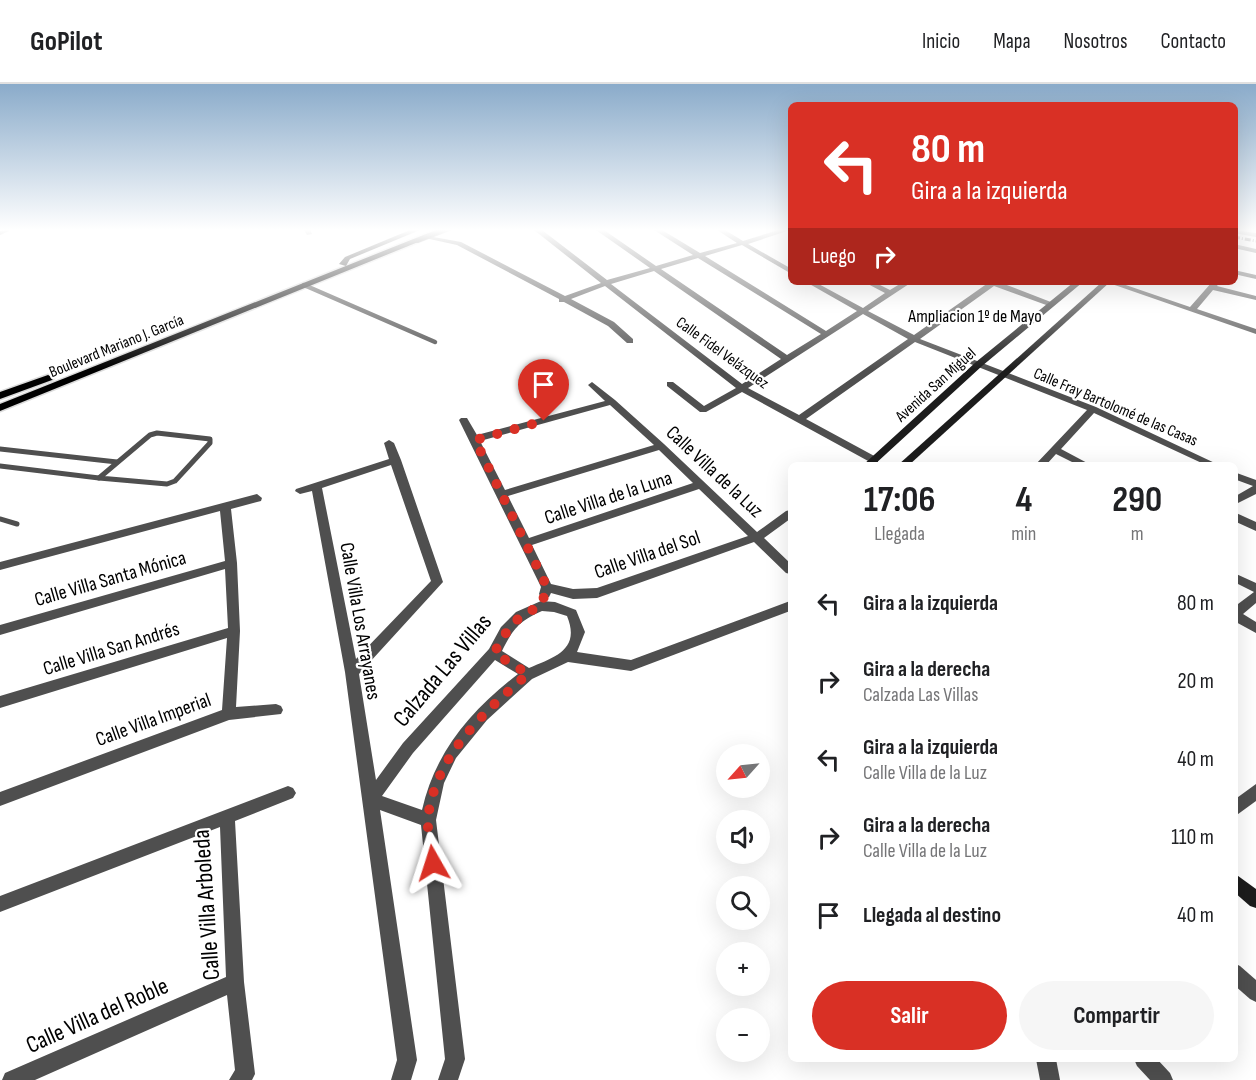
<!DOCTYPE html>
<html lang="es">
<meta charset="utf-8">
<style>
:root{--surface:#fff;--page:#f6f6f6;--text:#202124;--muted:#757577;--line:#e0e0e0;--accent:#d93025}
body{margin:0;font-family:"Sofia Sans Condensed",sans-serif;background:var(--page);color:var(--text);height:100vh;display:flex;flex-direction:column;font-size:22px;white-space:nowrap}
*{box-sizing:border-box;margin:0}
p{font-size:20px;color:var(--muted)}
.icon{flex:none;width:33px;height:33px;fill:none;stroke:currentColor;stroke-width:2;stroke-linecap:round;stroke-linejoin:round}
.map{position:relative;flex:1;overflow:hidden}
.drawer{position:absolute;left:788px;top:378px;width:450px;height:600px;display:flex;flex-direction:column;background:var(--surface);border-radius:9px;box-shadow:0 6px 24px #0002}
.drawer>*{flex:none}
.guide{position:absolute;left:788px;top:18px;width:450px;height:183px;border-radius:9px;box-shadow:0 6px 24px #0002;background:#d93025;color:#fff;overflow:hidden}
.needle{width:39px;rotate:243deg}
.tools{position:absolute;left:716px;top:660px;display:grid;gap:12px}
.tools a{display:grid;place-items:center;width:54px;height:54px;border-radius:50%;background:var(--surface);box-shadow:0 6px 24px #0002;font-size:30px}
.pin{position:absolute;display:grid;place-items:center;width:51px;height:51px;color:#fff;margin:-62px -26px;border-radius:50% 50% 50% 0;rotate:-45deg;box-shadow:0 0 6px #0007}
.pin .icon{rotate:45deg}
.me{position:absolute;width:66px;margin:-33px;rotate:354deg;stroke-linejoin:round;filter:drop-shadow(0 0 4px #0008)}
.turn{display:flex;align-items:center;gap:21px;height:126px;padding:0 24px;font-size:27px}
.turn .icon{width:78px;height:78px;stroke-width:2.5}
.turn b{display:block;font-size:42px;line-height:51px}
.then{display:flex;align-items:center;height:57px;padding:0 24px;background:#0003;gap:12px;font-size:22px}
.eta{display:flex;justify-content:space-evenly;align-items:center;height:102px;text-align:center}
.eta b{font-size:36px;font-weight:700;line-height:42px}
.primary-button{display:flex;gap:12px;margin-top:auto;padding:12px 24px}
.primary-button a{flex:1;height:69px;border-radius:36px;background:var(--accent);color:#fff;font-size:24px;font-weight:700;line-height:69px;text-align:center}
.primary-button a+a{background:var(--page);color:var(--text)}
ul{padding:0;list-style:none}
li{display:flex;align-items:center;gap:18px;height:78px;padding:0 24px}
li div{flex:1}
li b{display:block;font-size:22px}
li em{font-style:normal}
header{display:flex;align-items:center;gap:36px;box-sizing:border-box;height:84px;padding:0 30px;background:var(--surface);border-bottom:2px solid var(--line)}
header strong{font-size:28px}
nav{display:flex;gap:33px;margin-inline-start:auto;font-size:21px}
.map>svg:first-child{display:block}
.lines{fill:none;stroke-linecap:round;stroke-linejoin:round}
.primary-casing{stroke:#dbdbdb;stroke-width:3}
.lane-far1{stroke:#4f4f4f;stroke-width:4.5}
.lane{stroke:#4f4f4f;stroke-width:5}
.street{fill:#4f4f4f;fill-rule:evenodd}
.secondary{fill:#1c1c1c;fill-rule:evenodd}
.primary{fill:#000;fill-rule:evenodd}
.rail{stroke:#000;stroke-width:3;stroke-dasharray:6 2 1 2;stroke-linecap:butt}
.route{stroke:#d93025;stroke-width:10;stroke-dasharray:0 18}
.labels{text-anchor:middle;stroke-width:4.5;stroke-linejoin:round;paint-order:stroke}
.far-street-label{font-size:16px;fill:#000;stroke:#fff}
.far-quarter-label{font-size:18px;fill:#000;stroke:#fff}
.street-label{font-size:20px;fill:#000;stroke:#fff}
.near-street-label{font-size:24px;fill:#000;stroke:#fff}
</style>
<header>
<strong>GoPilot</strong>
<nav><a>Inicio</a><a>Mapa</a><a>Nosotros</a><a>Contacto</a></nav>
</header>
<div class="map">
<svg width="1256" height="996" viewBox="0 0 1256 996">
<rect width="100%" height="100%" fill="#fff"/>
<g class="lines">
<g class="primary-casing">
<g id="primary">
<path d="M436 146H448L0 327V320Z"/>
<path d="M48 291 54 294 52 296 0 315V308Z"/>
</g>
</g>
<path class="lane-far1" d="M304 201 435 258"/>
<g class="lane">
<path d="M157 349 210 355V359L175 397 167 400 99 394 150 351Z"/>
<path d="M0 365 117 378"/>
<path d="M0 382 99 394"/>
<path d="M0 435 17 440"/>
</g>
<g class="street">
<path d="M304 146H310L312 150 307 151Z"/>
<path d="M534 146H542L607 196 650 184 596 146H604L656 182 693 171 654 146H662L700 169 737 159 717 146H725L743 157 778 146H790L748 160 790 184V189L742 161 705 172 826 247 857 227 806 198H815L863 224 885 209 864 198H874L890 206 903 198H912L868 227 914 251 988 199 987 198H999L1056 220 1049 222 994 202 920 255 1096 323 1219 381H1206L1094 329 1061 365 1091 381H1078L1056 370 1046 381H1035L1087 326 915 258 806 335 878 374V378H870L742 308 706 328H700L667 302V298H673L704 322 736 304 605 202 571 215 614 238 633 255V259H627L608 242 564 218H559V215L457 161 425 154 428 152 461 158 565 212 601 199ZM698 174 821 250 787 271 661 185ZM654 187 781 275 742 300 611 200ZM863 230 908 255 799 331 748 304Z"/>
<path d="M1234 146 1256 149V153L1234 149Z"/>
<path d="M1234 160 1256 165V169L1234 164Z"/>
<path d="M1234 186 1256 191V195L1234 190Z"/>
<path d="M1106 198H1117L1190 223 1212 198H1220L1217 202 1256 212V216L1213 206 1197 225 1256 245V250Z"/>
<path d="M592 298 615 316 664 360 757 448 786 427 790 426V435L764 454 790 479V490L786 489 754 458 597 514 573 515 551 509 549 513H541L539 510 541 503 459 336 461 334H467L477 351 605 317 588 301ZM610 321 654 361 505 406 480 357ZM659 366 693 399 529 454 508 412ZM699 405 748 452 597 504 573 505 551 500 532 461Z"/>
<path d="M389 356 394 359 401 376 443 498 359 590 376 696 403 659 489 565 501 543 516 528 541 517 555 518 576 526 585 548 577 568 631 576 790 517V527L631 587 568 578 532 595 487 636 456 674 444 699 436 736 465 975 458 996H438L445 975 421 741 380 726 417 976 411 996H391L397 976 345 588 312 407 300 410 295 407 296 405 389 375 384 359ZM391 381 431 497 356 575 322 404ZM542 527 554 528 567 532C581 566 554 573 529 584L502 567C513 545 519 537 542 527ZM495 576 518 590C471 626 435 668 422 726L382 712 413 669Z"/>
<path d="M1234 388 1256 396V410L1234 421V413L1253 402 1234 395Z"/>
<path d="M257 410 262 414 261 417 231 425 237 479 240 547 236 623 276 620 281 622 283 626 281 630 229 636 0 722V708L222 626 227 554 0 624V612L228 544 225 485 0 551V541L225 477 220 427 0 486V478Z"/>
<path d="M1234 428 1256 438V447L1234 437Z"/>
<path d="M1234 489 1256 499V519L1243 530 1256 538V549L1234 537V523L1254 508 1234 498Z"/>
<path d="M1256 700V717L1234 733V716Z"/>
<path d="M288 702 293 704 296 709 293 714 235 737 244 898 255 990 252 996H229L235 986 227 911 35 996H2L5 989 226 893 220 743 0 828V812Z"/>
<path d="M1234 879 1240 882 1256 896V918L1250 915 1234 901Z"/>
<path d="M1036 975H1056L1060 996H1040Z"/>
<path d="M1134 975H1157L1170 989 1173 996H1150L1137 982Z"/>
</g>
<g class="secondary">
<path d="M10 146 9 147 0 151V147Z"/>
<path d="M410 146H420L350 175 346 182 339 180 345 173Z"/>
<path d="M442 146H452L418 159 413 158Z"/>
<path d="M1074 198H1083L982 282 874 381H863L976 278Z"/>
<path d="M1102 198H1110L909 381H898Z"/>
<path d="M1234 789 1256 805V824L1250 822 1234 808Z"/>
</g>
<use href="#primary" class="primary"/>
<path class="rail" d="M1234 153 1256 157"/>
</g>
<linearGradient id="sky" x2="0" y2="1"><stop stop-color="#8aabca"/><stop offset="0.51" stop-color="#fff"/><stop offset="1" stop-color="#fff" stop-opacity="0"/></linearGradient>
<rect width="1256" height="286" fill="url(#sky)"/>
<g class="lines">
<path class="route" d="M433 779C431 765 427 748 428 734 435 672 484 628 528 590L494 569C509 543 513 534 541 522L547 503 475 356 544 337"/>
</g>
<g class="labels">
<g class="far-street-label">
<text transform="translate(116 261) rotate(-22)" y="6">Boulevard Mariano J. García</text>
<text transform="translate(723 268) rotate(36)" y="6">Calle Fidel Velázquez</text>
<text transform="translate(935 300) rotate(-42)" y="6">Avenida San Miguel</text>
<text transform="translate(1116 322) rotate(23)" y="6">Calle Fray Bartolomé de las Casas</text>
</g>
<g class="far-quarter-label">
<text x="975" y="238">Ampliacion 1º de Mayo</text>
</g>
<g class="street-label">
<text transform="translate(715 387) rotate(43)" y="7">Calle Villa de la Luz</text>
<text transform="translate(608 413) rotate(-18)" y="7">Calle Villa de la Luna</text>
<text transform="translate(647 470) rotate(-19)" y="7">Calle Villa del Sol</text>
<text transform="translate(110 494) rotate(-16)" y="7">Calle Villa Santa Mónica</text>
<text transform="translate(361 537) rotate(80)" y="7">Calle Villa Los Arrayanes</text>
<text transform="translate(111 564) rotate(-17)" y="7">Calle Villa San Andrés</text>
<text transform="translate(153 635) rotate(-20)" y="7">Calle Villa Imperial</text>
</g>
<g class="near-street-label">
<text transform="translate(442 586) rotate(-50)" y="8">Calzada Las Villas</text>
<text transform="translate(206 821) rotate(-94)" y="8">Calle Villa Arboleda</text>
<text transform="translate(97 931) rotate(-24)" y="8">Calle Villa del Roble</text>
</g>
</g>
</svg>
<div class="tools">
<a><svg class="needle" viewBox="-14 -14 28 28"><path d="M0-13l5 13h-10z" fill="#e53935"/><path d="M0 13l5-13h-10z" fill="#757577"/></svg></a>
<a><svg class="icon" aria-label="sound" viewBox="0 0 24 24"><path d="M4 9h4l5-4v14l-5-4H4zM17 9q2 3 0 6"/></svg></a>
<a><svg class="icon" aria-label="search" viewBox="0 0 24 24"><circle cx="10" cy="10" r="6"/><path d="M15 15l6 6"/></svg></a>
<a>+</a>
<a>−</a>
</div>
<div class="pin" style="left:544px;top:337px;background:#d93025"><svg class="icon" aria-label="arrive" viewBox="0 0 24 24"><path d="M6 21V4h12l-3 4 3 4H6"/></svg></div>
<svg class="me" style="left:433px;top:779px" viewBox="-20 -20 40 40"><path d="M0-17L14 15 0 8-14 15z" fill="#d93025" stroke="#fff" stroke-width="4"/></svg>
<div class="guide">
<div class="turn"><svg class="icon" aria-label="left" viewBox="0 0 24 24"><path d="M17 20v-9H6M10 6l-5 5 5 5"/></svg><div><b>80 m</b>Gira a la izquierda</div></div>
<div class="then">Luego<svg class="icon" aria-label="right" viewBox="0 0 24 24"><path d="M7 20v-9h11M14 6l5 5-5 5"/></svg></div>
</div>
<section class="drawer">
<div class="eta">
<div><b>17:06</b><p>Llegada</p></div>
<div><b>4</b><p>min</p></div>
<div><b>290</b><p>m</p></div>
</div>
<ul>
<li><svg class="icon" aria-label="left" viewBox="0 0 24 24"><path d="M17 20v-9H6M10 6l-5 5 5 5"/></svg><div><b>Gira a la izquierda</b></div><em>80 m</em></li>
<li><svg class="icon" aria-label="right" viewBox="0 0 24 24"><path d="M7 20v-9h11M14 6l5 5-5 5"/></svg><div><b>Gira a la derecha</b><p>Calzada Las Villas</p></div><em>20 m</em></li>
<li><svg class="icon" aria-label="left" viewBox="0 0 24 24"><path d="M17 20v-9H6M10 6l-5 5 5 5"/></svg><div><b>Gira a la izquierda</b><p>Calle Villa de la Luz</p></div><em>40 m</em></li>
<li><svg class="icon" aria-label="right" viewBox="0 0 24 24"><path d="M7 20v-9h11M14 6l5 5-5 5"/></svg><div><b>Gira a la derecha</b><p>Calle Villa de la Luz</p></div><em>110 m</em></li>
<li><svg class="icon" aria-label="arrive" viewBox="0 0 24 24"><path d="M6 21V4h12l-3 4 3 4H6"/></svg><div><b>Llegada al destino</b></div><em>40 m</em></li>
</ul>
<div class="primary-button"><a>Salir</a><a>Compartir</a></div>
</section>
</div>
